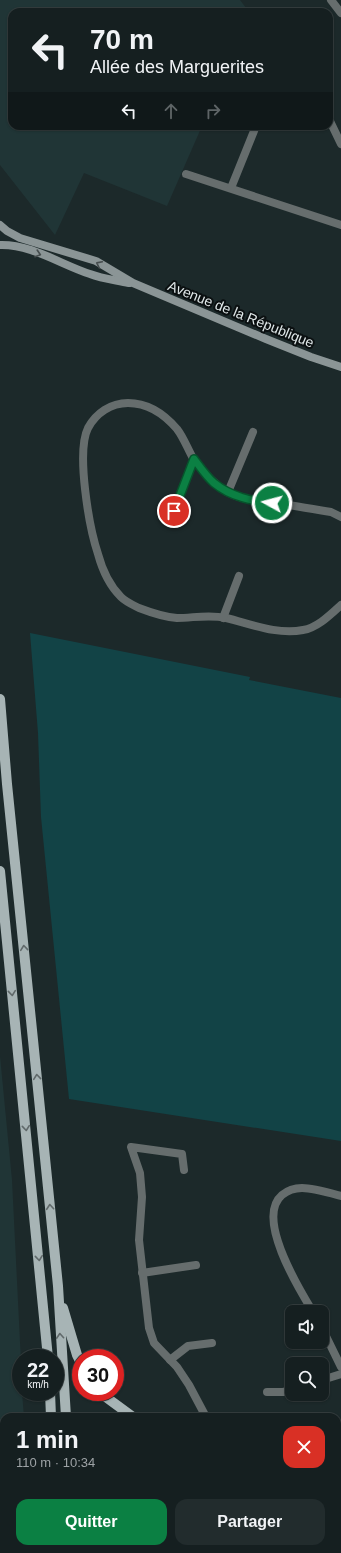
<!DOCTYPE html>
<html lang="fr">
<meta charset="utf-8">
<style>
:root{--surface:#151f20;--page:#222c2d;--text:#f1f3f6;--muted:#9da2a5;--line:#343d3e;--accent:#0b8043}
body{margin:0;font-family:Arial,sans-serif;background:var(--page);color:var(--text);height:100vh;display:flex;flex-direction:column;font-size:15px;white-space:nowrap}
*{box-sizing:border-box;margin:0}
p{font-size:13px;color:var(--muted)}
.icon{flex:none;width:22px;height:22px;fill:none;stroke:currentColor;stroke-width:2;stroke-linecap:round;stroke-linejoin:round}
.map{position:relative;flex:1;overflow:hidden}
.panel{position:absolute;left:0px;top:1413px;width:341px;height:140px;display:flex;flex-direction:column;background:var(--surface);border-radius:12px 12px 0 0;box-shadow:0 1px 3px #0004,0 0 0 1px var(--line)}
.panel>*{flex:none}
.banner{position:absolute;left:8px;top:8px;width:325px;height:122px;border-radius:12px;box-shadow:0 1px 3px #0004,0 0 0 1px var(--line);background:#151f20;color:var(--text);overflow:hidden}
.buttons{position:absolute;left:285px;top:1305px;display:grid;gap:8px}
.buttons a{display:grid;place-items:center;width:44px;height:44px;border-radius:8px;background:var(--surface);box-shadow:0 1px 3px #0004,0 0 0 1px var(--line);font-size:20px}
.speed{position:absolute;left:12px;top:1349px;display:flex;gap:8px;font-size:20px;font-weight:700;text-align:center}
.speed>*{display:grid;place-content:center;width:52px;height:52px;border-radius:50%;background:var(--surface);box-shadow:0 1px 3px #0004,0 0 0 1px var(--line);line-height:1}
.speed small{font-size:10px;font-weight:400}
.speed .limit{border:6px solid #d22;background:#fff;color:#111}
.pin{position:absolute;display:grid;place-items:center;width:34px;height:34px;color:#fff;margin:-17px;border:2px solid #fff;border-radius:50%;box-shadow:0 1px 4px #0007}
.me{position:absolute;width:44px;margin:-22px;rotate:277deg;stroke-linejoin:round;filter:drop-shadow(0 0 3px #0008)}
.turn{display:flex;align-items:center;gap:14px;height:84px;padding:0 16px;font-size:18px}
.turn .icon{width:52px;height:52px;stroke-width:2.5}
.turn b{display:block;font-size:28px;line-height:34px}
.lanes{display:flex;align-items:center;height:38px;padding:0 16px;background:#0003;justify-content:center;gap:20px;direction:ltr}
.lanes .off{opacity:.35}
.round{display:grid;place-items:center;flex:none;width:42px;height:42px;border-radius:12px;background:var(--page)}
.summary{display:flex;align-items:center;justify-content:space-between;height:68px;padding:0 16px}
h1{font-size:24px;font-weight:700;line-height:30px}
.primary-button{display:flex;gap:8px;margin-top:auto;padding:8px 16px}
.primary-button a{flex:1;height:46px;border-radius:12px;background:var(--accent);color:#fff;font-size:16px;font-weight:700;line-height:46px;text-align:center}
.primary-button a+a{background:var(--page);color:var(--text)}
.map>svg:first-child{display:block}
.built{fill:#203536}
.green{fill:#124346}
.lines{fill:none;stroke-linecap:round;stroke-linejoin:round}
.street{stroke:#666d6d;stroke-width:8}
.secondary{stroke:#8b9596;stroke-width:8}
.primary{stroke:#a7b4b5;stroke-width:10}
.oneway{stroke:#454c4d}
.oneway2{stroke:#616a6b}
.route-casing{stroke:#07532c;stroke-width:10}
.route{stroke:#0b8043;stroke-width:7}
.labels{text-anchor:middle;stroke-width:4;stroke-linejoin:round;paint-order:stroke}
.street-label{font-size:14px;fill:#e0e8e9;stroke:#0b1011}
</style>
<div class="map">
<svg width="341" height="1553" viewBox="0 0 341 1553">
<rect width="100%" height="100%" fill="#1c292a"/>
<g class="built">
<path d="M0 0H240L249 12H12V126H202L167 206 84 173 55 235 0 165Z"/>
<path d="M0 1056 12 1180 21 1362V1392H22L24 1417H4V1493L0 1492Z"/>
</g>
<path class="green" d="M30 633 250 677 249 680 341 698V1141L69 1099 41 817 38 733Z"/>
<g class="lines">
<g class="street">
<path d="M331 0 341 13"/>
<path d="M329 119 341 144"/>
<path d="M186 174 341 225"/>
<path d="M231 188 256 126"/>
<path d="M228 492 253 432"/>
<path d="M174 511 194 459"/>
<path d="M341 517 331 512C315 509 299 507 282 504 263 502 244 501 227 492 214 484 203 472 194 460 188 450 184 438 177 429 165 415 148 403 128 403 111 403 96 413 88 428 76 452 89 527 98 554 102 569 110 586 121 597 126 602 133 605 139 608 152 613 163 617 177 618 193 618 209 614 226 618 251 624 277 635 303 630 317 628 330 615 341 605"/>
<path d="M223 618 239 576"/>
<path d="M184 1170 182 1154 131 1147 140 1173 142 1197 139 1240 149 1328 154 1343 177 1367 189 1385 206 1417"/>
<path d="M142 1273 196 1265"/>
<path d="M313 1312C299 1289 255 1218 282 1195 288 1190 295 1188 302 1188 313 1188 330 1193 341 1196"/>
<path d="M322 1328 341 1367"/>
<path d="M170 1360 188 1346 212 1343"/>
<path d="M322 1380 341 1374"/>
<path d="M267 1392H283L292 1390"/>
</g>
<g class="secondary">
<path d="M0 225 7 231 20 238 96 261 133 283 266 339 311 357 341 367"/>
<path d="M0 245C31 244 62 265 90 274 103 279 116 280 129 283"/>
<path d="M0 1502 4 1503"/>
<path d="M337 1533H341"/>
</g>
<g class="primary">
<path d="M0 699 7 784 58 1286 66 1417"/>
<path d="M0 871 48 1358"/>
<path d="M63 1308 77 1355 81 1363"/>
<path d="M50 1392 51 1417"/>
<path d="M99 1392 133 1417"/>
<path d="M60 1549V1553"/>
<path d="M76 1549V1553"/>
</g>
</g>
<defs><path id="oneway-chevron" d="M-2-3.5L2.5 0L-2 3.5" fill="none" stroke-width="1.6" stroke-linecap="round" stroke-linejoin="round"/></defs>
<g class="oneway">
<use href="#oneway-chevron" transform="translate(38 254) rotate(18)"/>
<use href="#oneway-chevron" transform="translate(99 264) rotate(-154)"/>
</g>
<g class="oneway2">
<use href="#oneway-chevron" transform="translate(24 948) rotate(-96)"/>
<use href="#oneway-chevron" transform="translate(12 993) rotate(84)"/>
<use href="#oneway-chevron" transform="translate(37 1077) rotate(-96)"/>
<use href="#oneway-chevron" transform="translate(26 1128) rotate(84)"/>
<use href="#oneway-chevron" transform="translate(50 1207) rotate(-95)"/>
<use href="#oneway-chevron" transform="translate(39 1258) rotate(84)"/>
<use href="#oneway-chevron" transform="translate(60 1336) rotate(-94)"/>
</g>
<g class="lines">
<g class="route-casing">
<path id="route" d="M174 511 194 459C200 467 207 477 214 483 231 497 252 501 272 503"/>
</g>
<use href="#route" class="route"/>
</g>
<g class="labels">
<g class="street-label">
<text transform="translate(241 314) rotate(22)" y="5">Avenue de la République</text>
</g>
</g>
</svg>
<div class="buttons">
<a><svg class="icon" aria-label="sound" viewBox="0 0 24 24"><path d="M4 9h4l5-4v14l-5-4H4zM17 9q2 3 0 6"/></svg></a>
<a><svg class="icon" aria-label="search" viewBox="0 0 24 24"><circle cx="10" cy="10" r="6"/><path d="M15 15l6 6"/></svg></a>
</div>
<div class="speed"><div>22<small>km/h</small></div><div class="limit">30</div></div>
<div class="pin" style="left:174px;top:511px;background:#d93025"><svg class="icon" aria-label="arrive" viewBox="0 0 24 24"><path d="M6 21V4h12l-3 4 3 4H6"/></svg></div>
<svg class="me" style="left:272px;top:503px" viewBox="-20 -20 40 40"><circle r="17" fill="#0b8043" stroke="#fff" stroke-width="3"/><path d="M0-11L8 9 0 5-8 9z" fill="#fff"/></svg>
<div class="banner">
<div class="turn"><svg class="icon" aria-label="left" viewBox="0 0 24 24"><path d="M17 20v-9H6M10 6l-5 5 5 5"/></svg><div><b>70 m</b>Allée des Marguerites</div></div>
<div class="lanes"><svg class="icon" aria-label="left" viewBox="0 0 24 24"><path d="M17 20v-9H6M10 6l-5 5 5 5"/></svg><svg class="icon off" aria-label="ahead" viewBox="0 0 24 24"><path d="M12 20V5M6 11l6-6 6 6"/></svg><svg class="icon off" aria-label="right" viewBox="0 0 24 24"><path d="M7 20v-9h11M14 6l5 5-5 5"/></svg></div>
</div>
<section class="panel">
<div class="summary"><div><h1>1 min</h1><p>110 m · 10:34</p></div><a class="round" style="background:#d93025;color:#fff"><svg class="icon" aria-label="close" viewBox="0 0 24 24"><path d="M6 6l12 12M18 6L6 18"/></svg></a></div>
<div class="primary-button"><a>Quitter</a><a>Partager</a></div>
</section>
</div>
